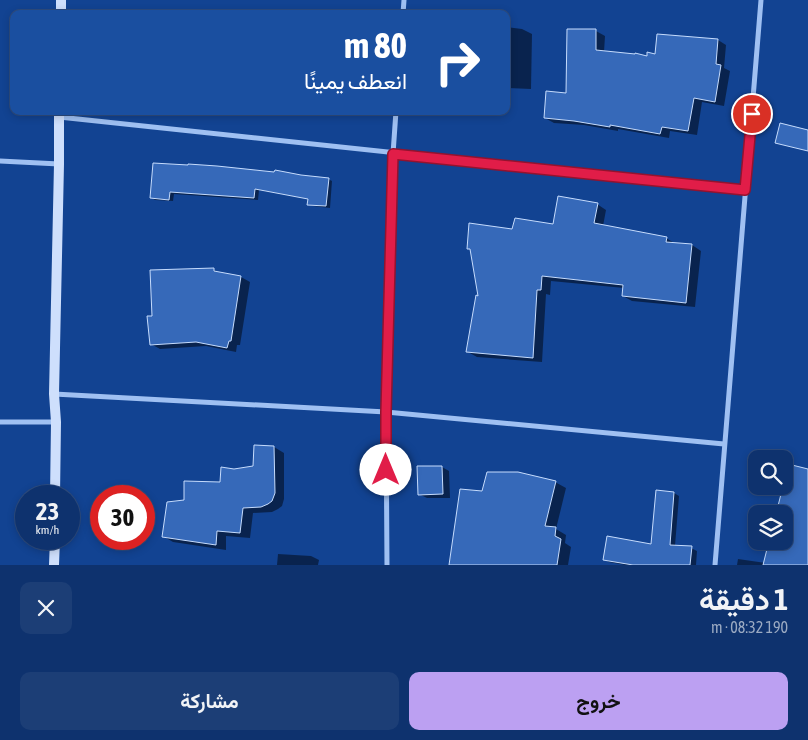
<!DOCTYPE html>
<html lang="ar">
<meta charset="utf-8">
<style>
:root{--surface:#0e326e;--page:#1c3e76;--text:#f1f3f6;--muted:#9baac2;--line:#2e4d81;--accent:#bca0f2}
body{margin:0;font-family:"Asap Condensed",Vazirmatn,sans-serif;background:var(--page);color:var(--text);direction:rtl;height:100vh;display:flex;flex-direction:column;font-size:19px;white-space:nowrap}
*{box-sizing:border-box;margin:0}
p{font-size:16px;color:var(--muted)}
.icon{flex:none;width:28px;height:28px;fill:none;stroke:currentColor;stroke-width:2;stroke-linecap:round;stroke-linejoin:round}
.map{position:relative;height:565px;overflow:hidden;direction:ltr}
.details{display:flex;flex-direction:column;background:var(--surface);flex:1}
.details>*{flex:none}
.guide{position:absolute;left:10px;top:10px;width:500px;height:105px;border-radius:10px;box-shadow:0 2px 8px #0003,0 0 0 1px var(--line);direction:rtl;background:#1a4fa0;color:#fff;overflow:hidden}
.controls{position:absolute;left:748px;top:450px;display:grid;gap:10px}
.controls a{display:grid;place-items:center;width:45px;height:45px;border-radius:10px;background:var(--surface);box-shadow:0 2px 8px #0003,0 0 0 1px var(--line);font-size:25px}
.speed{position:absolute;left:15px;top:485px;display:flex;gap:10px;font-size:25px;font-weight:700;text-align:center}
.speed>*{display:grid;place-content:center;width:65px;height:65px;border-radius:50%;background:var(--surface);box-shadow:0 2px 8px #0003,0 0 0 1px var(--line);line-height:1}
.speed small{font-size:12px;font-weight:400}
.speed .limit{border:8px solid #d22;background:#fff;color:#111}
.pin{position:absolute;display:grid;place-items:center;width:42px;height:42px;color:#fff;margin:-21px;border:2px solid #fff;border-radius:50%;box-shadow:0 1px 5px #0007}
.me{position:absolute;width:55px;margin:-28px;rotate:0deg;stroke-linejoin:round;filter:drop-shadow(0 0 4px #0008)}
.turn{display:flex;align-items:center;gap:18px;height:105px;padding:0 20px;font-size:22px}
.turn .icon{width:65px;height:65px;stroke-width:2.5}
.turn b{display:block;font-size:35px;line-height:42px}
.round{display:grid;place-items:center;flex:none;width:52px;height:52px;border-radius:10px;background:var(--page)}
.summary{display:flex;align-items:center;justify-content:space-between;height:85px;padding:0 20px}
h1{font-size:30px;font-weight:700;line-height:38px}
.primary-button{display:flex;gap:10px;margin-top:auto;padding:10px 20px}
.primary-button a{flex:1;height:58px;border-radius:10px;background:var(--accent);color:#111;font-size:20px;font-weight:700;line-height:58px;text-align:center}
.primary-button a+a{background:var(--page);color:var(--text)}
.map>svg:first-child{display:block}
.shadow{fill:#0007}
.building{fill:#3669b9;stroke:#c6dcfd}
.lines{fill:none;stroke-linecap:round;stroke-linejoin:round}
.minor{stroke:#9fc0f2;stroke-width:5}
.secondary{stroke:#cedffc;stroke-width:10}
.route-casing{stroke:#92132f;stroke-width:12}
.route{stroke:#e11d48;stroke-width:9}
</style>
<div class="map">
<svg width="808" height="565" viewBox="0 0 808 565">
<rect width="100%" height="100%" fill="#124392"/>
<g class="shadow">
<path d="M506 27 522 29 532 34 531 89 506 88Z"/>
<path d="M596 31 605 36 604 52 648 57 718 40 726 45 724 68 730 71 724 106 702 102 697 135 670 131 669 138 618 129V131L584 125 554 123 545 118 567 94Z"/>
<path d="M154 164 328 179 332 181 330 208 313 206 308 204 309 199 259 190 258 200 174 194 173 201 155 200 151 197Z"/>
<path d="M597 204 606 210 603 226 666 238 676 244 692 245 701 251 695 307 632 301 623 296 624 288 551 281 550 295 546 294 542 362 477 357 468 352 479 297 471 250 468 248 513 231 554 225Z"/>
<path d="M214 270 221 274 241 277 250 282 240 345H237L236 352 206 346 160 349 151 344 153 318 151 272Z"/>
<path d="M274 447 284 453V499L282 506 278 509 272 512 253 513 250 538 226 536V550L173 542 163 536 186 501 221 483 234 470 255 468Z"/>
<path d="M789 466 808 471V565H737L738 559 765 563 784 541V514H777Z"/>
<path d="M442 467 449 471 450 498H427L419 494Z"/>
<path d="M555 482 566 488 556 529 566 535 565 543 571 547 568 565H450L483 492Z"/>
<path d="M674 493 679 496 675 546 691 548 697 551 696 565H625L609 562 604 559 652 546Z"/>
<path d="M278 554 311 556 319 560 318 565H277Z"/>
</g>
<g class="building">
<path d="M567 29H596V50L635 54V53L647 56V52L655 54 657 34 718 39 716 64 721 65 715 102 694 98 688 131 662 127 660 134 610 125V127L574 121 544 118 546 91 566 93Z"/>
<path d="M780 123 808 130V151L775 143Z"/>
<path d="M153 163 188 165V164L217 166 274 172 275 170 301 175 329 178 326 206 307 205 308 199 255 189 254 198 170 192 169 200 150 198Z"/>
<path d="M558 196 598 203 594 223 667 237 666 242 692 244 686 303 622 296 623 285 542 276 541 290H537L533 358 466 352 476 295 478 296 470 249H467L469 223 512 229 515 218 553 224Z"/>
<path d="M214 268V271L241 276 231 341H229L227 348 196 342 150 345 147 316H152L150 270Z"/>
<path d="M254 445 274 446 275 493 272 501 268 504 261 507 243 508 240 533 217 531 216 545 162 537 167 502 184 500V481L220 482 221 467 234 469 253 466Z"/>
<path d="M788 464 808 469V565H763L769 541H784V514H776L783 486H784Z"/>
<path d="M417 466H442L443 494 418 495Z"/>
<path d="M487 472H518L556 481 545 526 556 527 555 536 561 539 557 565H449L460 489 482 491Z"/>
<path d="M656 490 674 492 670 545 692 546 690 565H633L603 560 607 536 651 544Z"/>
</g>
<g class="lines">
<g class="minor">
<path d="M403 14 404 0"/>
<path d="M59 117 745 190"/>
<path d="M0 161 59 164"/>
<path d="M54 394 386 412 724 444"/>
<path d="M0 422H56"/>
<path d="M387 565 386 412 393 154 396 111"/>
<path d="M715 565 761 0"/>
</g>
<g class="secondary">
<path d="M61 14V0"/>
<path d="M55 496 56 422 54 394 59 164V111"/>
<path d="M54 565 55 539"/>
</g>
</g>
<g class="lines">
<g class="route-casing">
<path id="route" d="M386 470V412L393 154 745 190 752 114"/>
</g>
<use href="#route" class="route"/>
</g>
</svg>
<div class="controls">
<a><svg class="icon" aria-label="search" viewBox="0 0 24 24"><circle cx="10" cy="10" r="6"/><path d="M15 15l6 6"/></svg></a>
<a><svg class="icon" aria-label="layers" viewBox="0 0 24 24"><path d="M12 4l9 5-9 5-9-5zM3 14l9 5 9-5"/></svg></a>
</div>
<div class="speed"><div>23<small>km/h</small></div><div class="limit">30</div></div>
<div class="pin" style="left:752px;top:114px;background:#d93025"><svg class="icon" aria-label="arrive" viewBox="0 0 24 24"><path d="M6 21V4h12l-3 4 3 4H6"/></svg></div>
<svg class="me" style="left:386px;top:470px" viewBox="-20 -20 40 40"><circle r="19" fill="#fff"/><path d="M0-13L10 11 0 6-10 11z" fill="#e11d48"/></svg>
<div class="guide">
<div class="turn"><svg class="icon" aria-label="right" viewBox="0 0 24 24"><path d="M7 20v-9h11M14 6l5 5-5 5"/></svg><div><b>80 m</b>انعطف يمينًا</div></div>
</div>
</div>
<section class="details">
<div class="summary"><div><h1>1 دقيقة</h1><p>190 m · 08:32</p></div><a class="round"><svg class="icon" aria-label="close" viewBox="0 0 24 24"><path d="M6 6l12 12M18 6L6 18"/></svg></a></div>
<div class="primary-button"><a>خروج</a><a>مشاركة</a></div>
</section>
